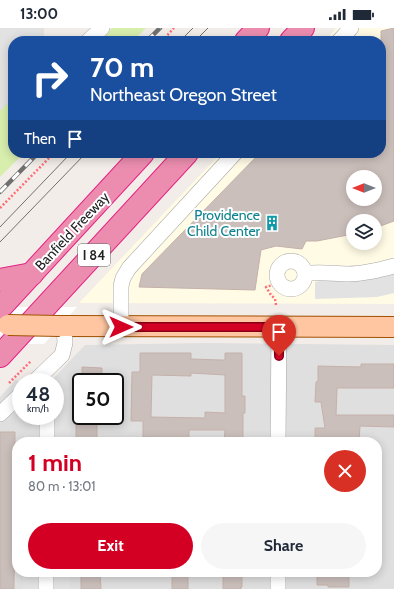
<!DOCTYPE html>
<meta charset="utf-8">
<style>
:root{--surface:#fff;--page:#f6f6f7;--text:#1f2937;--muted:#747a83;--accent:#d40024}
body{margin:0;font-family:Cabin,sans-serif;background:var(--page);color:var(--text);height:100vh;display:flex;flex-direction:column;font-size:15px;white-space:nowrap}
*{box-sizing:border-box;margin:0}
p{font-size:13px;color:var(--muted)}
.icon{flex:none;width:22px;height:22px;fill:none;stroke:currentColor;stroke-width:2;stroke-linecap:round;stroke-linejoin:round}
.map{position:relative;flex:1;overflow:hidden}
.panel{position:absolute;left:12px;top:409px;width:370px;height:140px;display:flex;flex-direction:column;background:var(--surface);border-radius:16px;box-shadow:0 2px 10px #0003}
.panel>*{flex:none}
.top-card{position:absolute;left:8px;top:8px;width:378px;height:122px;border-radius:16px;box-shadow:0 2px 10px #0003;background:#1a4fa0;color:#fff;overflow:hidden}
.needle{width:26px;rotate:270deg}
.buttons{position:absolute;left:346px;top:142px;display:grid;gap:8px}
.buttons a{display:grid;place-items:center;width:36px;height:36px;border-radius:50%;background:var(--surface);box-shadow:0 2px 10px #0003;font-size:20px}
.speed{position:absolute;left:12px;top:345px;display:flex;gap:8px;font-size:20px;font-weight:700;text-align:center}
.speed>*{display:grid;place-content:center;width:52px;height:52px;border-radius:50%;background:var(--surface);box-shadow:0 2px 10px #0003;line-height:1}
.speed small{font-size:10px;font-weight:400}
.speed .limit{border:2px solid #111;border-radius:6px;background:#fff;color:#111}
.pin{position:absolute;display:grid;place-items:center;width:34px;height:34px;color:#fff;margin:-41px -17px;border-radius:50% 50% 50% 0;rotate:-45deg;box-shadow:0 0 4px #0007}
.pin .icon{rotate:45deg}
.me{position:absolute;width:44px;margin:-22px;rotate:90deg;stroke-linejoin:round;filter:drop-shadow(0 0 3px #0008)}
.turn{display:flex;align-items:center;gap:14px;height:84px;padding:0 16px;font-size:18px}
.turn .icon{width:52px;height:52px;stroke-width:2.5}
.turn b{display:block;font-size:28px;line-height:34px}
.then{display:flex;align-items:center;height:38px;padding:0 16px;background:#0003;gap:8px;font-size:15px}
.round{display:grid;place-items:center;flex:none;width:42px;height:42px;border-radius:21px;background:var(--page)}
.summary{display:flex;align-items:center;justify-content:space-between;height:68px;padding:0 16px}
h1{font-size:24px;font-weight:800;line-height:30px;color:var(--accent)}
.primary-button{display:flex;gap:8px;margin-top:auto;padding:8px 16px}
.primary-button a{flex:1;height:46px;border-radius:24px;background:var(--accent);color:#fff;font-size:16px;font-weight:800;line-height:46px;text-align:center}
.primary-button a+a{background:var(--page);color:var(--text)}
.status{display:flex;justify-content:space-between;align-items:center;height:28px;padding:0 20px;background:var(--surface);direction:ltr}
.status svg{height:11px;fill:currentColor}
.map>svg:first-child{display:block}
.residential{fill:#e0dfdf;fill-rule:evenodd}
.education{fill:#fffbe5;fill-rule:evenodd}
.grass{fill:#d8eead}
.parking{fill:#e2e2e2}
.pier{fill:#fff}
.building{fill:#cbbfbb;stroke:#c5b1aa;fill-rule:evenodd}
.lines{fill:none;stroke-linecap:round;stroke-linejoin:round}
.minor-casing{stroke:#a6a6a6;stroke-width:16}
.major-casing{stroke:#a05000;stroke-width:22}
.highway-casing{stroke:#e52185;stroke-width:24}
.path{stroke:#ff6d77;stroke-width:2.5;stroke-dasharray:2 2;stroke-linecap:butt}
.minor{stroke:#fff;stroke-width:15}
.major{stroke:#ffc6a1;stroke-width:20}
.highway{stroke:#ec8daf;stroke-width:22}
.tram{stroke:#707070;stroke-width:1}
.rail-casing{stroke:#707070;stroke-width:4.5}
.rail{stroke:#fff;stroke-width:3;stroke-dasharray:9;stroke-linecap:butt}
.major-bridge-casing{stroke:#a05000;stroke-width:22;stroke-linecap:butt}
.major-bridge{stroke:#ffc6a1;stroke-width:20}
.route-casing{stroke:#8a0017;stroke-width:10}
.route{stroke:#d40024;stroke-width:7}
.labels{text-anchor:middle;stroke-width:4;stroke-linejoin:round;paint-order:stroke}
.shield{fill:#fff;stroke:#646464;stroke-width:1}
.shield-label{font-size:13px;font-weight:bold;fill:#222}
.culture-label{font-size:14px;fill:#0d838f;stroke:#fff;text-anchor:end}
.street-label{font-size:14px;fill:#222;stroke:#fff}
</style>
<div class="status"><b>13:00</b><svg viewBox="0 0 49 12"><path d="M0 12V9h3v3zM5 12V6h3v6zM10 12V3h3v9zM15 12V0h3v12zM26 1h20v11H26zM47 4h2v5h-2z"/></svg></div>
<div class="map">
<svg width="394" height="561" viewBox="0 0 394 561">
<rect width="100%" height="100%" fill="#f2ede8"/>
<path class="residential" d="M203 315 394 317V561H0V369L16 351 21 356V388H55V354H50L85 317ZM81 354H115V388H81ZM17 414H377V544H17Z"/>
<path class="education" d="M336 0H394V276L79 275 221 125H381V13H325ZM353 149H375V171H353ZM353 193H375V215H353Z"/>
<g class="grass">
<path d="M112 0H146L133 13H101Z"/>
<path d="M13 69V125H24L0 149V82Z"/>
</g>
<g class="parking">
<path d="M0 0H44V13H13V70L0 83Z"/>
<path d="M394 237V265L377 269 315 271V254Z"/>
<path d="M71 363 70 414H24V406L38 392 40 388H55V364Z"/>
<rect x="23" y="544" width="47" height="17"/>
</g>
<path class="pier" d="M0 279H77L44 316H0Z"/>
<g class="building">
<path d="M394 0V193L375 200V193H353V206L317 213H306L302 221 276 218 261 222 255 262 139 259 142 246 260 125H381V3ZM353 149H375V171H353Z"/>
<path d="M140 325H191V331L221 332H225V325H242V368H245V385H243V414H224L225 402H189V410L143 409V393H131L132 344H140ZM191 345 225 347V385L205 384V390L151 389 152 347 191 348Z"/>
<path d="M361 336H394V360H337L336 387H394V399L360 398 359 414H315V400H325L321 374H315L316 354 318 353V338L361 339Z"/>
<path d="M82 339 102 340V354H82Z"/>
<rect x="76" y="388" width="21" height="26"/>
<path d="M0 404H15L14 561H0Z"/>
<path d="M81 544H100L101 561H81Z"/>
<rect x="172" y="544" width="16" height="17"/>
<path d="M223 544H242V559H241V561H223Z"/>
<path d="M317 544H349V559H328V557H317Z"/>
</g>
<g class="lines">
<g class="minor-casing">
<g id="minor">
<path d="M88 13 102 0"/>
<path d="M339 13 351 0"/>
<circle cx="291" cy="247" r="14"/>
<path d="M305 246C319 243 333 246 348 246 364 246 379 242 394 238"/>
<path d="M121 299V258L123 250 129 240 235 125"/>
<path d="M34 354 62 327 65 315 64 298"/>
<path d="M0 386 21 366"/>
<path d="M47 414V388"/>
<path d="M278 414 279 299"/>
<path d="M46 544V561"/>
<path d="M278 561V544"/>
</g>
</g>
<g class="major-casing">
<path id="major" d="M60 298 394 299"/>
</g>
<g class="highway-casing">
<g id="highway">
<path d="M246 13 258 0"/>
<path d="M291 13 303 0"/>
<path d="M0 252 32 246"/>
<path d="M0 280 143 125"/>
<path d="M0 328 187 125"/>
</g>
</g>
<g class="path">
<path d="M162 13 174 0"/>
<path d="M0 180 54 125"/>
<path d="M276 277 275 271 271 267 266 259 279 255"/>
<path d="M9 355 31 333"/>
</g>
<use href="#minor" class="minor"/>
<use href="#major" class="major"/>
<use href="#highway" class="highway"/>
<g class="tram">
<path d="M180 13 193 0"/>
<path d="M195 13 208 0"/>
<path d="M0 199 71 125"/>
<path d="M0 214 86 125"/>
</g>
<g class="rail-casing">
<g id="rail">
<path d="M147 13 160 0"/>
<path d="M0 164 38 125"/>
</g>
</g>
<use href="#rail" class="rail"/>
<g class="major-bridge-casing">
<path id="major-bridge" d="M8 297 60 298"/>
</g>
<use href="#major-bridge" class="major-bridge"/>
</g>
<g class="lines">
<g class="route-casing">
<path id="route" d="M121 299H279V328"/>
</g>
<use href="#route" class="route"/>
</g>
<defs>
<g id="building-bare" transform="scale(1.2)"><path d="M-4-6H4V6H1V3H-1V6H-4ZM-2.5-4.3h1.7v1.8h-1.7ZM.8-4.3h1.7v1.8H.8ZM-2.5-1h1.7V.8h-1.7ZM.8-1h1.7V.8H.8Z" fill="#0f9aa8" stroke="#fff" stroke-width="2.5" paint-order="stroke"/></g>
</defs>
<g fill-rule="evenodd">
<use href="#building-bare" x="272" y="195"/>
</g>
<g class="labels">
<rect class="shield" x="78" y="216" width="32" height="22" rx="3"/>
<g class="shield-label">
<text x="94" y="232">I 84</text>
</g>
<g class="culture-label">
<text x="260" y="192">Providence<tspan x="260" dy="16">Child Center</tspan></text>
</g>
<g class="street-label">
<text transform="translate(72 203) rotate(-47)" y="5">Banfield Freeway</text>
</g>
</g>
</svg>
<div class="buttons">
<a><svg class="needle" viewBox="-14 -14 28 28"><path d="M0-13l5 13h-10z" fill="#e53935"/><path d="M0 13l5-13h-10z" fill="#747a83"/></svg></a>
<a><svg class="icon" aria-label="layers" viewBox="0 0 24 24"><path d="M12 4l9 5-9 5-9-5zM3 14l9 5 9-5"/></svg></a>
</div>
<div class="speed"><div>48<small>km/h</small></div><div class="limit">50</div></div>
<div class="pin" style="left:279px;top:328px;background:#d93025"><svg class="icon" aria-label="arrive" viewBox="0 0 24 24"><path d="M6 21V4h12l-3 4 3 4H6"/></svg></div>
<svg class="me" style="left:121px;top:299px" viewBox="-20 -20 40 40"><path d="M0-17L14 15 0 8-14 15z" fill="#d40024" stroke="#fff" stroke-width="4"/></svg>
<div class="top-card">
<div class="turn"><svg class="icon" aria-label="right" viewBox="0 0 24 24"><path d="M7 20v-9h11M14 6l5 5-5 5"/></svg><div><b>70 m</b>Northeast Oregon Street</div></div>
<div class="then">Then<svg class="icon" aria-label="arrive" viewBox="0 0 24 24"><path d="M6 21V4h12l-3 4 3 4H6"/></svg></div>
</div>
<section class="panel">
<div class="summary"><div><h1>1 min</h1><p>80 m · 13:01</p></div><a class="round" style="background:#d93025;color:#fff"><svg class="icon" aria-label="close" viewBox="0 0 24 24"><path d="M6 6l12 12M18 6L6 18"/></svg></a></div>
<div class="primary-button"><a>Exit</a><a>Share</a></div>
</section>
</div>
